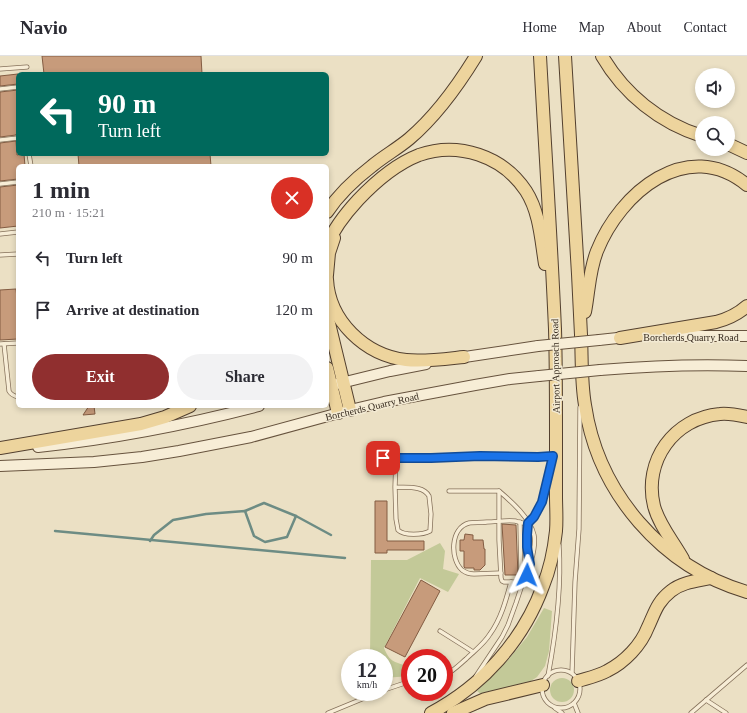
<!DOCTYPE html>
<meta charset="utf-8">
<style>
:root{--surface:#fff;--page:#f2f2f3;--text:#2b2b33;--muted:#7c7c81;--line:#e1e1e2;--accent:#902f2f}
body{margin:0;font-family:Georgia,serif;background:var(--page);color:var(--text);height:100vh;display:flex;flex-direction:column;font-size:15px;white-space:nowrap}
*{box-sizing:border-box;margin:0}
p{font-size:13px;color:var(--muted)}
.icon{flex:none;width:22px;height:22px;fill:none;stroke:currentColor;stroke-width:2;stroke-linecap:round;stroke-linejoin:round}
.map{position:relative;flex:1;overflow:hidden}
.side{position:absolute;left:16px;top:108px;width:313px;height:244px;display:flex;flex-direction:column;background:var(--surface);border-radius:6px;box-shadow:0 2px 6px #0003}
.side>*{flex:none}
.hud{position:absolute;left:16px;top:16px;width:313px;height:84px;border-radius:6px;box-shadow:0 2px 6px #0003;background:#00695c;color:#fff;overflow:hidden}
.controls{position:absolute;left:695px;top:12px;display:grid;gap:8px}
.controls a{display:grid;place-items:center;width:40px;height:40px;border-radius:50%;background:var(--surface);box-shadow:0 2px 6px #0003;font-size:20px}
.speed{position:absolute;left:341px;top:593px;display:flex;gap:8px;font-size:20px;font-weight:700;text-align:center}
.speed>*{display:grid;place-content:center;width:52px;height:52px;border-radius:50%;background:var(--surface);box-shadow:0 2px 6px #0003;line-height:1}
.speed small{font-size:10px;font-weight:400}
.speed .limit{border:6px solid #d22;background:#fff;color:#111}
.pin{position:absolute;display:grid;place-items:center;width:34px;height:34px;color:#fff;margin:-17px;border-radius:8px;box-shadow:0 2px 6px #0006}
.me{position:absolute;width:44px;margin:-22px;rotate:2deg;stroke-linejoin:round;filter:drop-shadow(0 0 3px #0008)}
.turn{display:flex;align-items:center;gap:14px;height:84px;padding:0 16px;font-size:18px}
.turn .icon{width:52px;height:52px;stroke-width:2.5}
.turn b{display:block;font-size:28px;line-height:34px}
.round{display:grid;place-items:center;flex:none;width:42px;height:42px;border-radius:21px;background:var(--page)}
.head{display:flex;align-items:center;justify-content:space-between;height:68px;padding:0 16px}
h1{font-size:24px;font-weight:600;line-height:30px}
.button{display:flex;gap:8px;margin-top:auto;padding:8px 16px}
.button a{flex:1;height:46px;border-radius:24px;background:var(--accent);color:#fff;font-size:16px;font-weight:600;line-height:46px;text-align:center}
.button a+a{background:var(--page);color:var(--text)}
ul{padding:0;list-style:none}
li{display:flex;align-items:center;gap:12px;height:52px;padding:0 16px}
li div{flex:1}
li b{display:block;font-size:15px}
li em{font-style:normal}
header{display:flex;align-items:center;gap:24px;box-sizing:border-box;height:56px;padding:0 20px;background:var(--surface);border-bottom:1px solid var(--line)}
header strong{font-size:19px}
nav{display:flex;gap:22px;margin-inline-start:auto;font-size:14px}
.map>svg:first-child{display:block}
.green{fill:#c3c998}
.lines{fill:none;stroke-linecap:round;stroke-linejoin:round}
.stream{stroke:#6d8c84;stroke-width:2.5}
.building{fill:#c79b7b;stroke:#835c42}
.service-casing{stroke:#85715b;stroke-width:5}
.secondary-casing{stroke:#67533e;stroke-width:12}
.primary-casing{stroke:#53402f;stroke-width:14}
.service{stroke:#f7edd6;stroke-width:3.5}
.secondary{stroke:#f7edd6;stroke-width:10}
.primary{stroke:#edd49d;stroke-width:12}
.secondary-bridge-casing{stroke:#67533e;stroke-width:12;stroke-linecap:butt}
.secondary-bridge{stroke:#f7edd6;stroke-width:10}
.route-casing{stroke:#114b97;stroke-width:10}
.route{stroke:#1a73e8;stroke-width:7}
.labels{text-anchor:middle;stroke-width:3;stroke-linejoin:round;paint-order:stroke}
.street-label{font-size:10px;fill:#362a1e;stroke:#f3ead3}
</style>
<header>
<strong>Navio</strong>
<nav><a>Home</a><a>Map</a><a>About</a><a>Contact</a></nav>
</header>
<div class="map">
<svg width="747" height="657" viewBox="0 0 747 657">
<rect width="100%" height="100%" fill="#ebe0c4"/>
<g class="green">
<path d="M440 487 445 495 443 513 459 518 448 536 420 522 384 592C387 599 390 605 398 607 403 609 406 609 410 613V620L384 622V602H370L371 504H407Z"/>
<path d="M544 552 552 555 549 595 545 610 537 621 528 627 482 639 477 635 508 604 527 581Z"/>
<circle cx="562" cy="634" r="12"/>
</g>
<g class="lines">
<g class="stream">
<path d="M245 455 264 447 296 460 331 479"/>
<path d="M55 475 345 502"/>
<path d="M150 485 154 479 173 464 206 458 245 455 254 480 265 486 287 481 296 460"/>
</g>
</g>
<g class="building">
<path d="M42 0H201L202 18H44Z"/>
<path d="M18 18V28L0 30V20Z"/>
<path d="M18 34V78H16V79L0 81V36Z"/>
<path d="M16 85 17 99 24 98 25 110H18V123L0 125V87Z"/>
<path d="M78 98H210L211 110H79Z"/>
<path d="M18 129V170L0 172V131Z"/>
<path d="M16 233 18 252V283L0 284V234Z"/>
<path d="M89 350H94L95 358 83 359Z"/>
<path d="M375 445H387V485H424V494H387V497H375Z"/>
<path d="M502 468 516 469 518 519H505Z"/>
<path d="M465 478 473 479V484H483L484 493H485V509L480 514H474V512H465L464 511V495H460V484H464Z"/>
<path d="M421 524 440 535 405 601 385 591Z"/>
</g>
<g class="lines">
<g class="service-casing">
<g id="service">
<path d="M0 13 27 11"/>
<path d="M0 33 18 31"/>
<path d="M0 84 18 82"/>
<path d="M29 98 31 110"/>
<path d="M0 128 18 126"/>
<path d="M0 178 18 176"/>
<path d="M0 199 18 198"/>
<path d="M0 288 18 287"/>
<path d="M4 288 9 335C11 339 14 340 18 341"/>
<path d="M383 402H396"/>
<path d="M395 431C406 432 423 429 429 440L431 458 430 475C423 479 404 480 398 474L396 463 395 431 396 402H431L480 400 538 401 553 400"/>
<path d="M449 435H499C512 446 530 462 534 479 536 488 533 498 531 506"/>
<path d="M499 435V484L501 522 502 525 504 526H523"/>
<path d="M520 466 521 519 523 526"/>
<path d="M501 517 474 518C470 518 466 517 462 514 450 503 450 472 469 467 474 466 481 467 487 466 496 466 505 464 515 465 519 466 525 469 529 466 543 457 548 424 551 409"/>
<path d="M440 575 467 592 473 596"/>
<circle cx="561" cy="633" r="19"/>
<path d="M572 617 575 526 579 473 580 351"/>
<path d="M444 620C452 616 459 609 466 603 474 595 484 588 490 578 501 563 506 544 511 526"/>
<path d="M476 620 502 581 508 569 516 547 523 526 527 519 530 508 527 491V479L529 467"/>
<path d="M548 620C556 577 562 533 559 489"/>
<path d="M384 634 405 627 410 626"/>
<path d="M706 644 726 657"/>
<path d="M574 647 578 657"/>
<path d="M555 652 562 657"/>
<path d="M328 657 379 636"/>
<path d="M691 657 747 609"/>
</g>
</g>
<g class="secondary-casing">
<g id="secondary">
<path d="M654 280H747"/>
<path d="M599 284 627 281"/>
<path d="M458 302 538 290"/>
<path d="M600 314C648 310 698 308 747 310"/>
<path d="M337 328 390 315 426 308"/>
<path d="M38 391C112 383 186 369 259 350"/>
<path d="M0 410 94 406 142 401 179 395 251 381 350 354 384 346 475 329 510 323 539 320"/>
</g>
</g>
<g class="primary-casing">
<g id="primary">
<path d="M565 0C569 73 574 145 578 218 579 238 580 259 581 279 582 302 581 326 585 349 598 437 662 511 747 536"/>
<path d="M602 0C624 38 660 67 702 80"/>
<path d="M728 88 747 97"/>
<path d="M327 156C339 138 355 123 372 110 384 100 397 93 409 83 436 60 457 31 476 0"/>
<path d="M327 189C334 172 346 157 358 144 375 126 396 108 419 99 458 85 503 100 526 135 540 157 541 184 545 208"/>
<path d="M327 219 329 197 334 182"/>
<path d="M327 223C329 265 365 299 406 304 424 306 445 303 464 301"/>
<path d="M585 256C589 235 589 215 597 195 620 137 687 80 747 129"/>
<path d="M327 259 350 354"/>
<path d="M620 282 716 266C728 263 738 258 747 250"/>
<path d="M327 312 338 357"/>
<path d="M0 392 141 368 165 361 190 350"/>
<path d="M683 503C673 485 659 469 654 450 643 405 674 362 720 358 729 357 738 359 747 361"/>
<path d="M578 625C588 622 598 620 607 615 625 606 641 589 648 571 655 556 657 546 671 535 682 526 697 525 711 522"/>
<path d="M431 657C482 630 523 585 543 530 550 513 554 494 556 475 557 463 556 451 556 440 556 418 556 397 556 376 556 341 556 307 555 273 551 182 545 91 540 0"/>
<path d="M453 657 485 643 543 629"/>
</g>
</g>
<use href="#service" class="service"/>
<use href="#secondary" class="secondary"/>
<use href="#primary" class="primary"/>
<g class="secondary-bridge-casing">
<g id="secondary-bridge">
<path d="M538 290 599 284"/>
<path d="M539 320 600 314"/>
</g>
</g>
<use href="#secondary-bridge" class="secondary-bridge"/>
</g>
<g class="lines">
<g class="route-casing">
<path id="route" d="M383 402H431L480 400 538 401 553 400 542 446 534 461 528 467 527 479V491L530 508 527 519"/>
</g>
<use href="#route" class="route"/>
</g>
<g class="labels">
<g class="street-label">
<text x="691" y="285">Borcherds Quarry Road</text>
<text transform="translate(555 310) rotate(-91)" y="4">Airport Approach Road</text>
<text transform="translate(372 350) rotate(-13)" y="4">Borcherds Quarry Road</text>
</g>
</g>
</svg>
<div class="controls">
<a><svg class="icon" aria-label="sound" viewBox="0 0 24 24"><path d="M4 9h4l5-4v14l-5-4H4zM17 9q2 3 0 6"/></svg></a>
<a><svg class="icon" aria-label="search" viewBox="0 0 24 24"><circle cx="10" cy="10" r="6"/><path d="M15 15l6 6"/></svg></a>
</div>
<div class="speed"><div>12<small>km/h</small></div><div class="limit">20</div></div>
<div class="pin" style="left:383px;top:402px;background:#d93025"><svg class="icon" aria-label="arrive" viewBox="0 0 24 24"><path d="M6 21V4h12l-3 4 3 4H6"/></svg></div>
<svg class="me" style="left:527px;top:519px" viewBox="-20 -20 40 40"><path d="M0-17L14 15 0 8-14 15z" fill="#1a73e8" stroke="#fff" stroke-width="4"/></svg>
<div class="hud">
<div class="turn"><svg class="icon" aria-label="left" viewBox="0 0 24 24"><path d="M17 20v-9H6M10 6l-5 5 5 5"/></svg><div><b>90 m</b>Turn left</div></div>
</div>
<section class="side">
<div class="head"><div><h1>1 min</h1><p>210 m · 15:21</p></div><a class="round" style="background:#d93025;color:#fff"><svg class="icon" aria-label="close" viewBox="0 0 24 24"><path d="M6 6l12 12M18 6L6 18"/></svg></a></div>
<ul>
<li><svg class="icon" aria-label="left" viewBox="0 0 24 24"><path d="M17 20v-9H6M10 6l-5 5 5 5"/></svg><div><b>Turn left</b></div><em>90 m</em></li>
<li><svg class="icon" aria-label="arrive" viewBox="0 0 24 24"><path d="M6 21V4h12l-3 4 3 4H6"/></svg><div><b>Arrive at destination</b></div><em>120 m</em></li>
</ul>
<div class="button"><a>Exit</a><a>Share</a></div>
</section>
</div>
